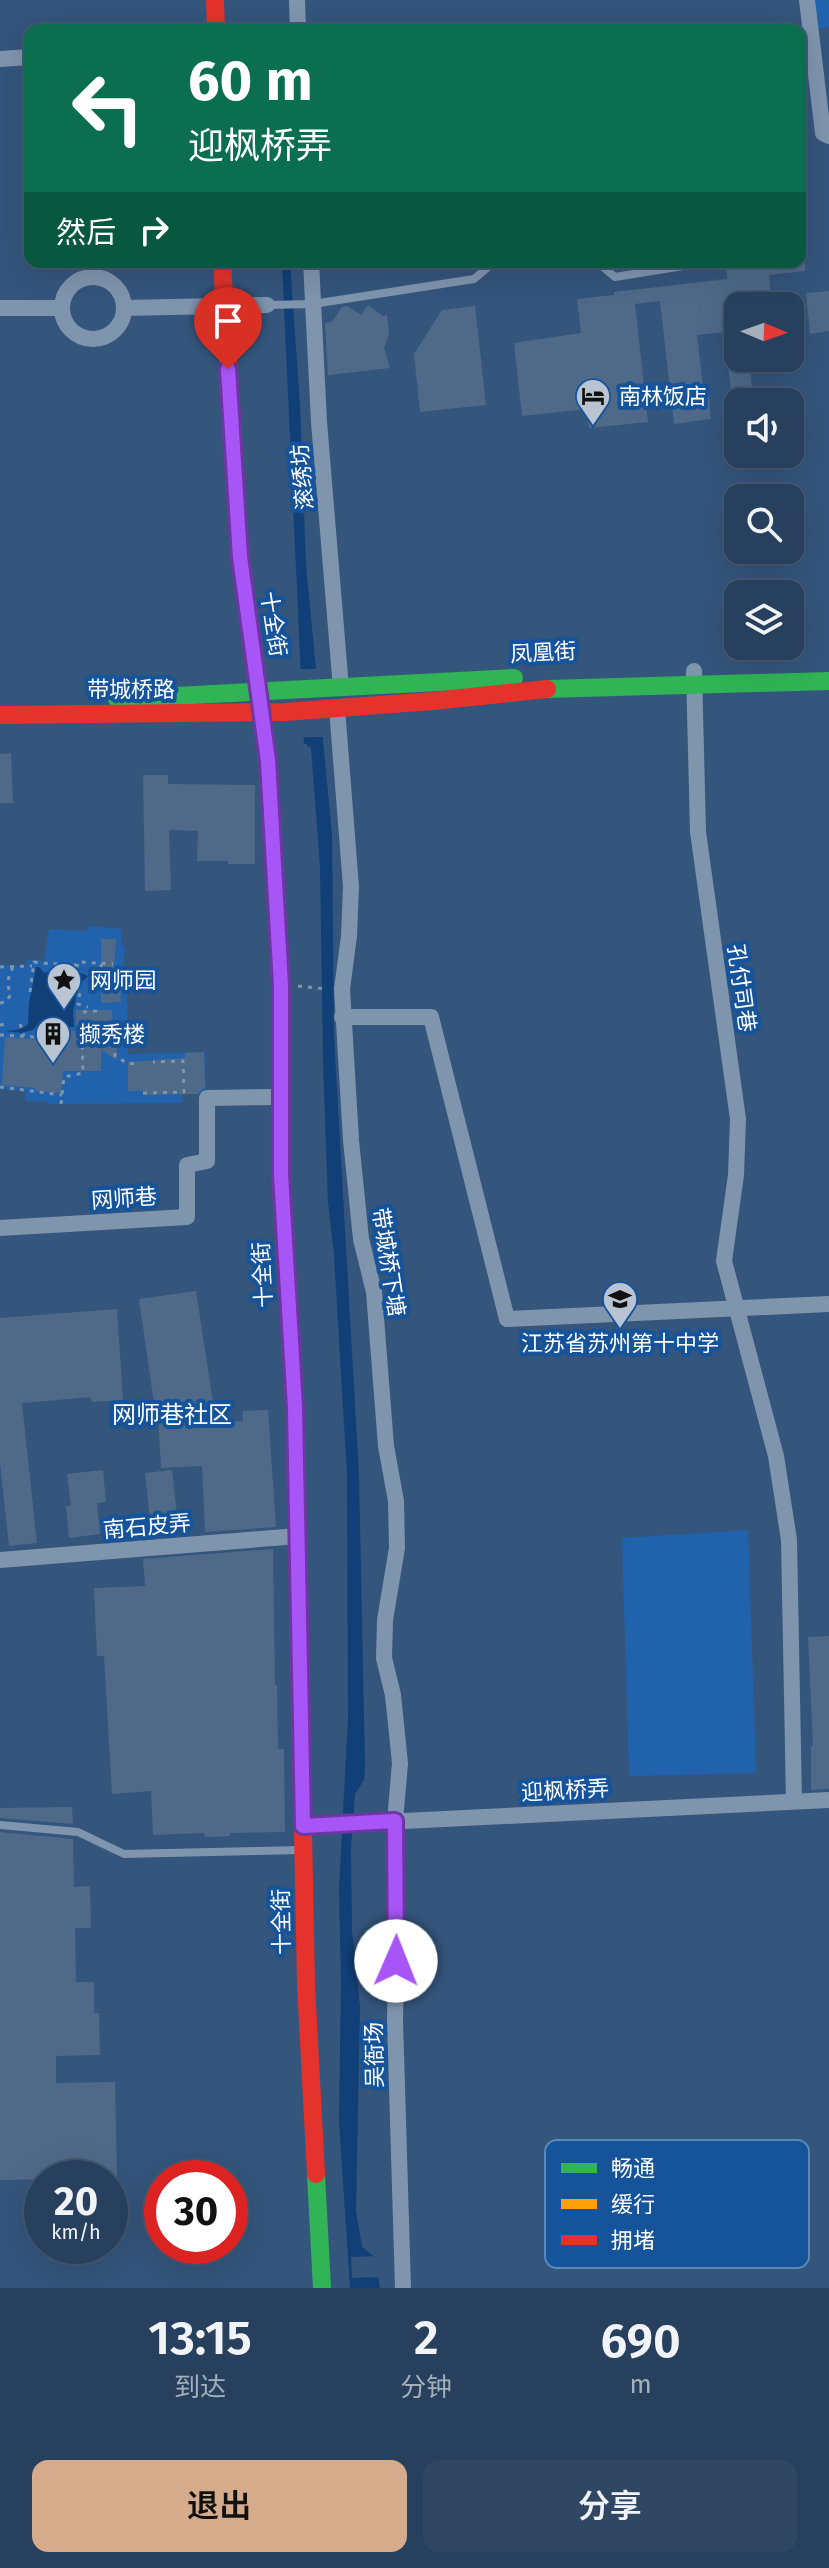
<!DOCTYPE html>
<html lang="zh">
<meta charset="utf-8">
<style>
:root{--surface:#27405d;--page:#2f4763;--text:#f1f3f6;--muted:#a4afbc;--line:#435972;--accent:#d6ab8b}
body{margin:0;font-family:"Fira Sans","Noto Sans SC",sans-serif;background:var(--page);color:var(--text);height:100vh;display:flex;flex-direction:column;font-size:30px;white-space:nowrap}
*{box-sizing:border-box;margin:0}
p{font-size:26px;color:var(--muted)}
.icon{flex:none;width:44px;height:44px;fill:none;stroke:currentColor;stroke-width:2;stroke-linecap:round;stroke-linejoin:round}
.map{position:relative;height:2288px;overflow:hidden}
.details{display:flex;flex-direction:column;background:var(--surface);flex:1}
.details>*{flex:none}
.banner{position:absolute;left:24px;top:24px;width:782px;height:244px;border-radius:16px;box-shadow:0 8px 32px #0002,0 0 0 2px var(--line);background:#0b6e4f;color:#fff;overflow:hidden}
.needle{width:52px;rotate:92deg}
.fabs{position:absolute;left:724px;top:292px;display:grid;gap:16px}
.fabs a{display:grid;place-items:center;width:80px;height:80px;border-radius:16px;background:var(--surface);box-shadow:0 8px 32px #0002,0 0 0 2px var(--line);font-size:40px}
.speed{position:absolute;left:24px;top:2160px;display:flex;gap:16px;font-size:40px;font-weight:700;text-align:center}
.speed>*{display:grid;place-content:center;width:104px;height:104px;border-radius:50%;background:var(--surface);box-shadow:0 8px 32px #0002,0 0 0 2px var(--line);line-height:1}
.speed small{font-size:20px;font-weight:400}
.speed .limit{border:12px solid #d22;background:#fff;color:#111}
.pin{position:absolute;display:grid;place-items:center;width:68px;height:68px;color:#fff;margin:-82px -34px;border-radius:50% 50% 50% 0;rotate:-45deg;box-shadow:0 0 8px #0007}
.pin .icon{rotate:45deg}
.me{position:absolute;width:88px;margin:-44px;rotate:1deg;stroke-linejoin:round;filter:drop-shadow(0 0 6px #0008)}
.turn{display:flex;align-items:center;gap:28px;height:168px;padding:0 32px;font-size:36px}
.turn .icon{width:104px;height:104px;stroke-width:2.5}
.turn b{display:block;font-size:56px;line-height:68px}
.then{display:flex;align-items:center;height:76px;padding:0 32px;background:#0003;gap:16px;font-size:30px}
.eta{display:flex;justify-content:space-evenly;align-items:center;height:136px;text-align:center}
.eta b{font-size:48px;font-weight:600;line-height:56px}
.action{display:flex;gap:16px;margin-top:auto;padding:16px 32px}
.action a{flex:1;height:92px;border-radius:16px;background:var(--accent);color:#111;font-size:32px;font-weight:600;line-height:92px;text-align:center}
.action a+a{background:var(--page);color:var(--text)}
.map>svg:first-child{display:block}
.green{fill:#2063ac}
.water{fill:#113f77}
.pier{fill:#34557c}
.building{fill:#4f6a89}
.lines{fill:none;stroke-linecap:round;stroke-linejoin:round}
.path{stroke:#7f95ae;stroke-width:3;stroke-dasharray:4 6;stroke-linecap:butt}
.lane{stroke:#7f95ae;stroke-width:8}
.street{stroke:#7f95ae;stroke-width:16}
.fast{stroke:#30b455;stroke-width:18}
.slow{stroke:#ff9f0a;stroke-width:18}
.jam{stroke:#e5322d;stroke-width:18}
.route-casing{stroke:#6d37a1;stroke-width:20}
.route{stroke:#a855f7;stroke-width:14}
.labels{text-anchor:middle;stroke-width:8;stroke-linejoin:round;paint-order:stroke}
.poi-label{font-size:22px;fill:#fff;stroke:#15539b;text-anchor:start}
.street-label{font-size:22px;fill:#fff;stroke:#15539b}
.neighbourhood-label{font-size:24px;fill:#fff;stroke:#15539b}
.key{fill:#15539b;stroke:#5b87b9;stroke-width:2}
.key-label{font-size:22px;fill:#fff}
</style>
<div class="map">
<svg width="829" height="2288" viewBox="0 0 829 2288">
<rect width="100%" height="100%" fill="#34557c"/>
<g class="green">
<path d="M815 0H829V27L818 29Z"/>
<path d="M88 926 122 929 121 945 125 946 122 983H127L128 1054 205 1052 206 1094H182V1103L48 1104V1101H25V1091L0 1089V965H25L27 960 44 961 49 929 87 931Z"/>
<path d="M748 1530 756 1773 629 1776 622 1538Z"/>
</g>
<g class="water">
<path d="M282 262H290L300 404 306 566 332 834 334 1037 359 1475 365 1767 364 1780 355 1794 351 1848 352 1930 360 2006 356 2211 362 2247 375 2257 380 2288H350L339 2121 341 1981 339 1888 348 1719 347 1475 334 1255 328 1202 323 1059 320 866 311 748 304 743Z"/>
<path d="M36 967H39L44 973 55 969 56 976 66 977 72 970 88 976 79 985 73 982 70 986 77 992 73 1012 74 1027H66L63 1030 58 1024 39 1023 33 1030 21 1033 5 1031 17 1030 28 1025 29 1003Z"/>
</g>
<g class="pier">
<path d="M297 669H321L327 737H303Z"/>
<path d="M378 2256 379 2277 352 2278 351 2257Z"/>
</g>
<g class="building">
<path d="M726 262H805V271L769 275 772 306H738V358H749L752 388 731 390 724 332 697 335 704 396H709L711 419 674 424 660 301 635 304 648 422 589 428 587 409 522 416 514 343 581 333 577 299 614 295V292L727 279Z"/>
<path d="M829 291V331L810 334 806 293Z"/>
<path d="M368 305 383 316 387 315 389 334 384 348 390 368 328 375 325 323 332 322 342 307 347 306 361 315Z"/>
<path d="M475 306 486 405 420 412 414 354 442 310Z"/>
<path d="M11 753 13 803H0V754Z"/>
<path d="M143 775H168V784L255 785V864H228V861H197L198 831 169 830 171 890 145 891Z"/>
<path d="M101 939H116L114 968 120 967 121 1002 101 1003Z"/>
<path d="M76 1010H112L113 1034H117V1060L101 1050V1071H63L61 1093 35 1091V1088L2 1085 5 1037 56 1041 57 1030 76 1031Z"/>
<path d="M204 1052 205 1087 197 1094 143 1095V1091H128V1062L185 1058V1053Z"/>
<path d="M196 1291 216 1422 243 1421V1411L268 1410 276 1527 205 1532 202 1466 161 1468 158 1417H156L139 1299Z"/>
<path d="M117 1309 123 1400 92 1402 91 1397 22 1403 37 1543 9 1546 0 1463V1318Z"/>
<path d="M103 1470 106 1502 97 1503 100 1534 69 1538 66 1506H71L67 1474Z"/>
<path d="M172 1470 179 1532 172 1533V1535L152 1537 145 1473Z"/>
<path d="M273 1549 275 1685H277L278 1749H284L285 1832 230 1833V1836L205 1837 204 1833 153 1835 151 1791 112 1794 104 1656H97L94 1588 145 1586 143 1559Z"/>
<path d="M829 1636V1789L811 1790V1746H813L808 1637Z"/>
<path d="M72 1807 73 1824 0 1818V1808Z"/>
<path d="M0 1832 73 1839 74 1887 90 1886 91 1928H75L76 1982H94V2013H99L100 2055 56 2056V2083L115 2082 117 2178 0 2180Z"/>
</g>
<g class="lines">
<g class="path">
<path d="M101 964 102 975"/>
<path d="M75 965 79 966 80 962 113 964"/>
<path d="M0 967 32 966"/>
<path d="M298 986 326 989"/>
<path d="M30 992 34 962C48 964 60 964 75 965L80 992 78 1004 88 1007"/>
<path d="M0 1003 6 1002 11 994C6 984 8 977 13 967"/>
<path d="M83 1012 96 1011 101 1008"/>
<path d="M20 1024 24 1036"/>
<path d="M0 1025 9 1024"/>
<path d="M66 1033H76"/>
<path d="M0 1035 36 1037 56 1035"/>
<path d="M101 1038 115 1037V1056L129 1064 135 1063"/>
<path d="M0 1087 62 1095"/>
<path d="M143 1093 184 1092 183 1061 153 1062"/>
<path d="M61 1104 64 1077 83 1073 82 1035"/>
</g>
<g class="lane">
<path d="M597 262 615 277 708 262"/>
<path d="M267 305 313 304 474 279 494 262"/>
<path d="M0 1825 78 1832 124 1854 303 1850"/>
</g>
<g class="street">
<path d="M297 0 298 30"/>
<path d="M807 0 823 133 829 136"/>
<path d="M0 59 30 57"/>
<path d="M311 262 319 422 341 688"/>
<circle cx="93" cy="308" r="31"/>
<path d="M0 308H61"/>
<path d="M124 308 267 305"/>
<path d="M694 671 698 832 738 1119 736 1175 724 1261 776 1456 789 1540 794 1801"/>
<path d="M337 708 351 887 349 936 342 989 351 1140 361 1239 374 1292 386 1446 396 1501 397 1548 385 1620 384 1658 393 1695 400 1763 395 1821 397 1902 395 2020 403 2288"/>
<path d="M342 1017H431L507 1319 829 1304"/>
<path d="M0 1228 187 1217V1165L207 1161V1098L280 1097"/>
<path d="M0 1560 298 1536"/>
<path d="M303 1826 829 1800"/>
</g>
<g class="fast">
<path d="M547 689 829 681"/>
<path d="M117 699 514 678"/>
<path d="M271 811 281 985V1133"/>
<path d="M316 2174 322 2288"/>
</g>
<path class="slow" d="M281 1133V1175L295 1408 297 1523"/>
<g class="jam">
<path d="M215 0 216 30"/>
<path d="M222 262 240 557 268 761 271 811"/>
<path d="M0 715 285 712 433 701 547 689"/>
<path d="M297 1523 306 1985 316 2174"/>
</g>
</g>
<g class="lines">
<g class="route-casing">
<path id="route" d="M228 369 240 557 268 761 281 985V1175L295 1408 303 1826 395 1821 396 1961"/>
</g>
<use href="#route" class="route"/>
</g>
<defs>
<g id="hotel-pin" transform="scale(1.8)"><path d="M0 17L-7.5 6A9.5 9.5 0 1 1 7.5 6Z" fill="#b8c4d1" stroke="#15539b"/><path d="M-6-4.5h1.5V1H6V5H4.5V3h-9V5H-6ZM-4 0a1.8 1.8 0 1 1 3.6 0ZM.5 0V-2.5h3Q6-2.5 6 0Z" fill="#111"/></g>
<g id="sight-pin" transform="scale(1.8)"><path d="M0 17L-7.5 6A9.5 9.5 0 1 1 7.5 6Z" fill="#b8c4d1" stroke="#15539b"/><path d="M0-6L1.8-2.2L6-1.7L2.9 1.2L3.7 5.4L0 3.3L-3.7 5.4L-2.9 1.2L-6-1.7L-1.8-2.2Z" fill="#111"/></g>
<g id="building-pin" transform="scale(1.8)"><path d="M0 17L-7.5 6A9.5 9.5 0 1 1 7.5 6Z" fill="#b8c4d1" stroke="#15539b"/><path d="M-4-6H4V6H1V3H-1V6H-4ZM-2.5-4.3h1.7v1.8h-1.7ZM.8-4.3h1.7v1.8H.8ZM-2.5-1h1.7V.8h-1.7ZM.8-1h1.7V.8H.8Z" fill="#111"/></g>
<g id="school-pin" transform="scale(1.8)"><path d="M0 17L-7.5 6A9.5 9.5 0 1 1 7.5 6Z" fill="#b8c4d1" stroke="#15539b"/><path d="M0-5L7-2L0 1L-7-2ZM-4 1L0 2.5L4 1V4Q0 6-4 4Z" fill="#111"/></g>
</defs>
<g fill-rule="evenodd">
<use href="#hotel-pin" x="593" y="396"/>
<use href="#sight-pin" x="64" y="980"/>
<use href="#building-pin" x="53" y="1034"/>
<use href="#school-pin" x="620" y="1299"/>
</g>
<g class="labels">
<g class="poi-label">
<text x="619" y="404">南林饭店</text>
<text x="90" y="988">网师园</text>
<text x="79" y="1042">撷秀楼</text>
<text x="620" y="1351" text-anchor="middle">江苏省苏州第十中学</text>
</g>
<g class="street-label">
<text transform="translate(302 477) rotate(-95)" y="8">滚绣坊</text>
<text transform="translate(274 624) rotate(81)" y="8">十全街</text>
<text transform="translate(543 652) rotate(-3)" y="8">凤凰街</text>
<text x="131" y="697">带城桥路</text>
<text transform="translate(742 988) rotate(82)" y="8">孔付司巷</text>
<text transform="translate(124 1198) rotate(-4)" y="8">网师巷</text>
<text transform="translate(389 1262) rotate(81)" y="8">带城桥下塘</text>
<text transform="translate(262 1275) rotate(-93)" y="8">十全街</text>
<text transform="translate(147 1526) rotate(-5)" y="8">南石皮弄</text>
<text transform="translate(565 1790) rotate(-3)" y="8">迎枫桥弄</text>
<text transform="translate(281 1922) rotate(-91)" y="8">十全街</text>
<text transform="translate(374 2055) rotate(-91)" y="8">吴衙场</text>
</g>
<g class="neighbourhood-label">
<text x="172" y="1423">网师巷社区</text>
</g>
</g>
<rect x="545" y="2140" width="264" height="128" rx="12" class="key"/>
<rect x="561" y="2163" width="36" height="10" fill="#30b455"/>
<rect x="561" y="2199" width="36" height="10" fill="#ff9f0a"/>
<rect x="561" y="2235" width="36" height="10" fill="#e5322d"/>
<g class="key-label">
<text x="611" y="2176">畅通</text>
<text x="611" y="2212">缓行</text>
<text x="611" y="2248">拥堵</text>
</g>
</svg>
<div class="fabs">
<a><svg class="needle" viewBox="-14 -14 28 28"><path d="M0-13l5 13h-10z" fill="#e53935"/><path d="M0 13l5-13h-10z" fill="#a4afbc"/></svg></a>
<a><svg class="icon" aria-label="sound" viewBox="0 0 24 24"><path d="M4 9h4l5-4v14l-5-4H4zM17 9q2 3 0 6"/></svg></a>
<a><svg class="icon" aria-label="search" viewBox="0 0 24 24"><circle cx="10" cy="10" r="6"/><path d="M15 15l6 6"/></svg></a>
<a><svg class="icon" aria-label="layers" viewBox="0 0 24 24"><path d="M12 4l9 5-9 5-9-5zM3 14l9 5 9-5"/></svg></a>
</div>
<div class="speed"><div>20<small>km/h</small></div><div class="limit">30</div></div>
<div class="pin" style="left:228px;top:369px;background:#d93025"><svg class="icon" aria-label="arrive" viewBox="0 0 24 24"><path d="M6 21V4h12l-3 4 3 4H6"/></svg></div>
<svg class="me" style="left:396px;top:1961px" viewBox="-20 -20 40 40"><circle r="19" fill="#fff"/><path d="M0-13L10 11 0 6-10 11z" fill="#a855f7"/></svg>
<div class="banner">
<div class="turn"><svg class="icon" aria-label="left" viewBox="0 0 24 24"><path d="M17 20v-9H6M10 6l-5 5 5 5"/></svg><div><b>60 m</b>迎枫桥弄</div></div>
<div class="then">然后<svg class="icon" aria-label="right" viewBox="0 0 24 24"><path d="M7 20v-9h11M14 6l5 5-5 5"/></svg></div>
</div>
</div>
<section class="details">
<div class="eta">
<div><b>13:15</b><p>到达</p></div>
<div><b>2</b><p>分钟</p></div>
<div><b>690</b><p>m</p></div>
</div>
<div class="action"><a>退出</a><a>分享</a></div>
</section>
